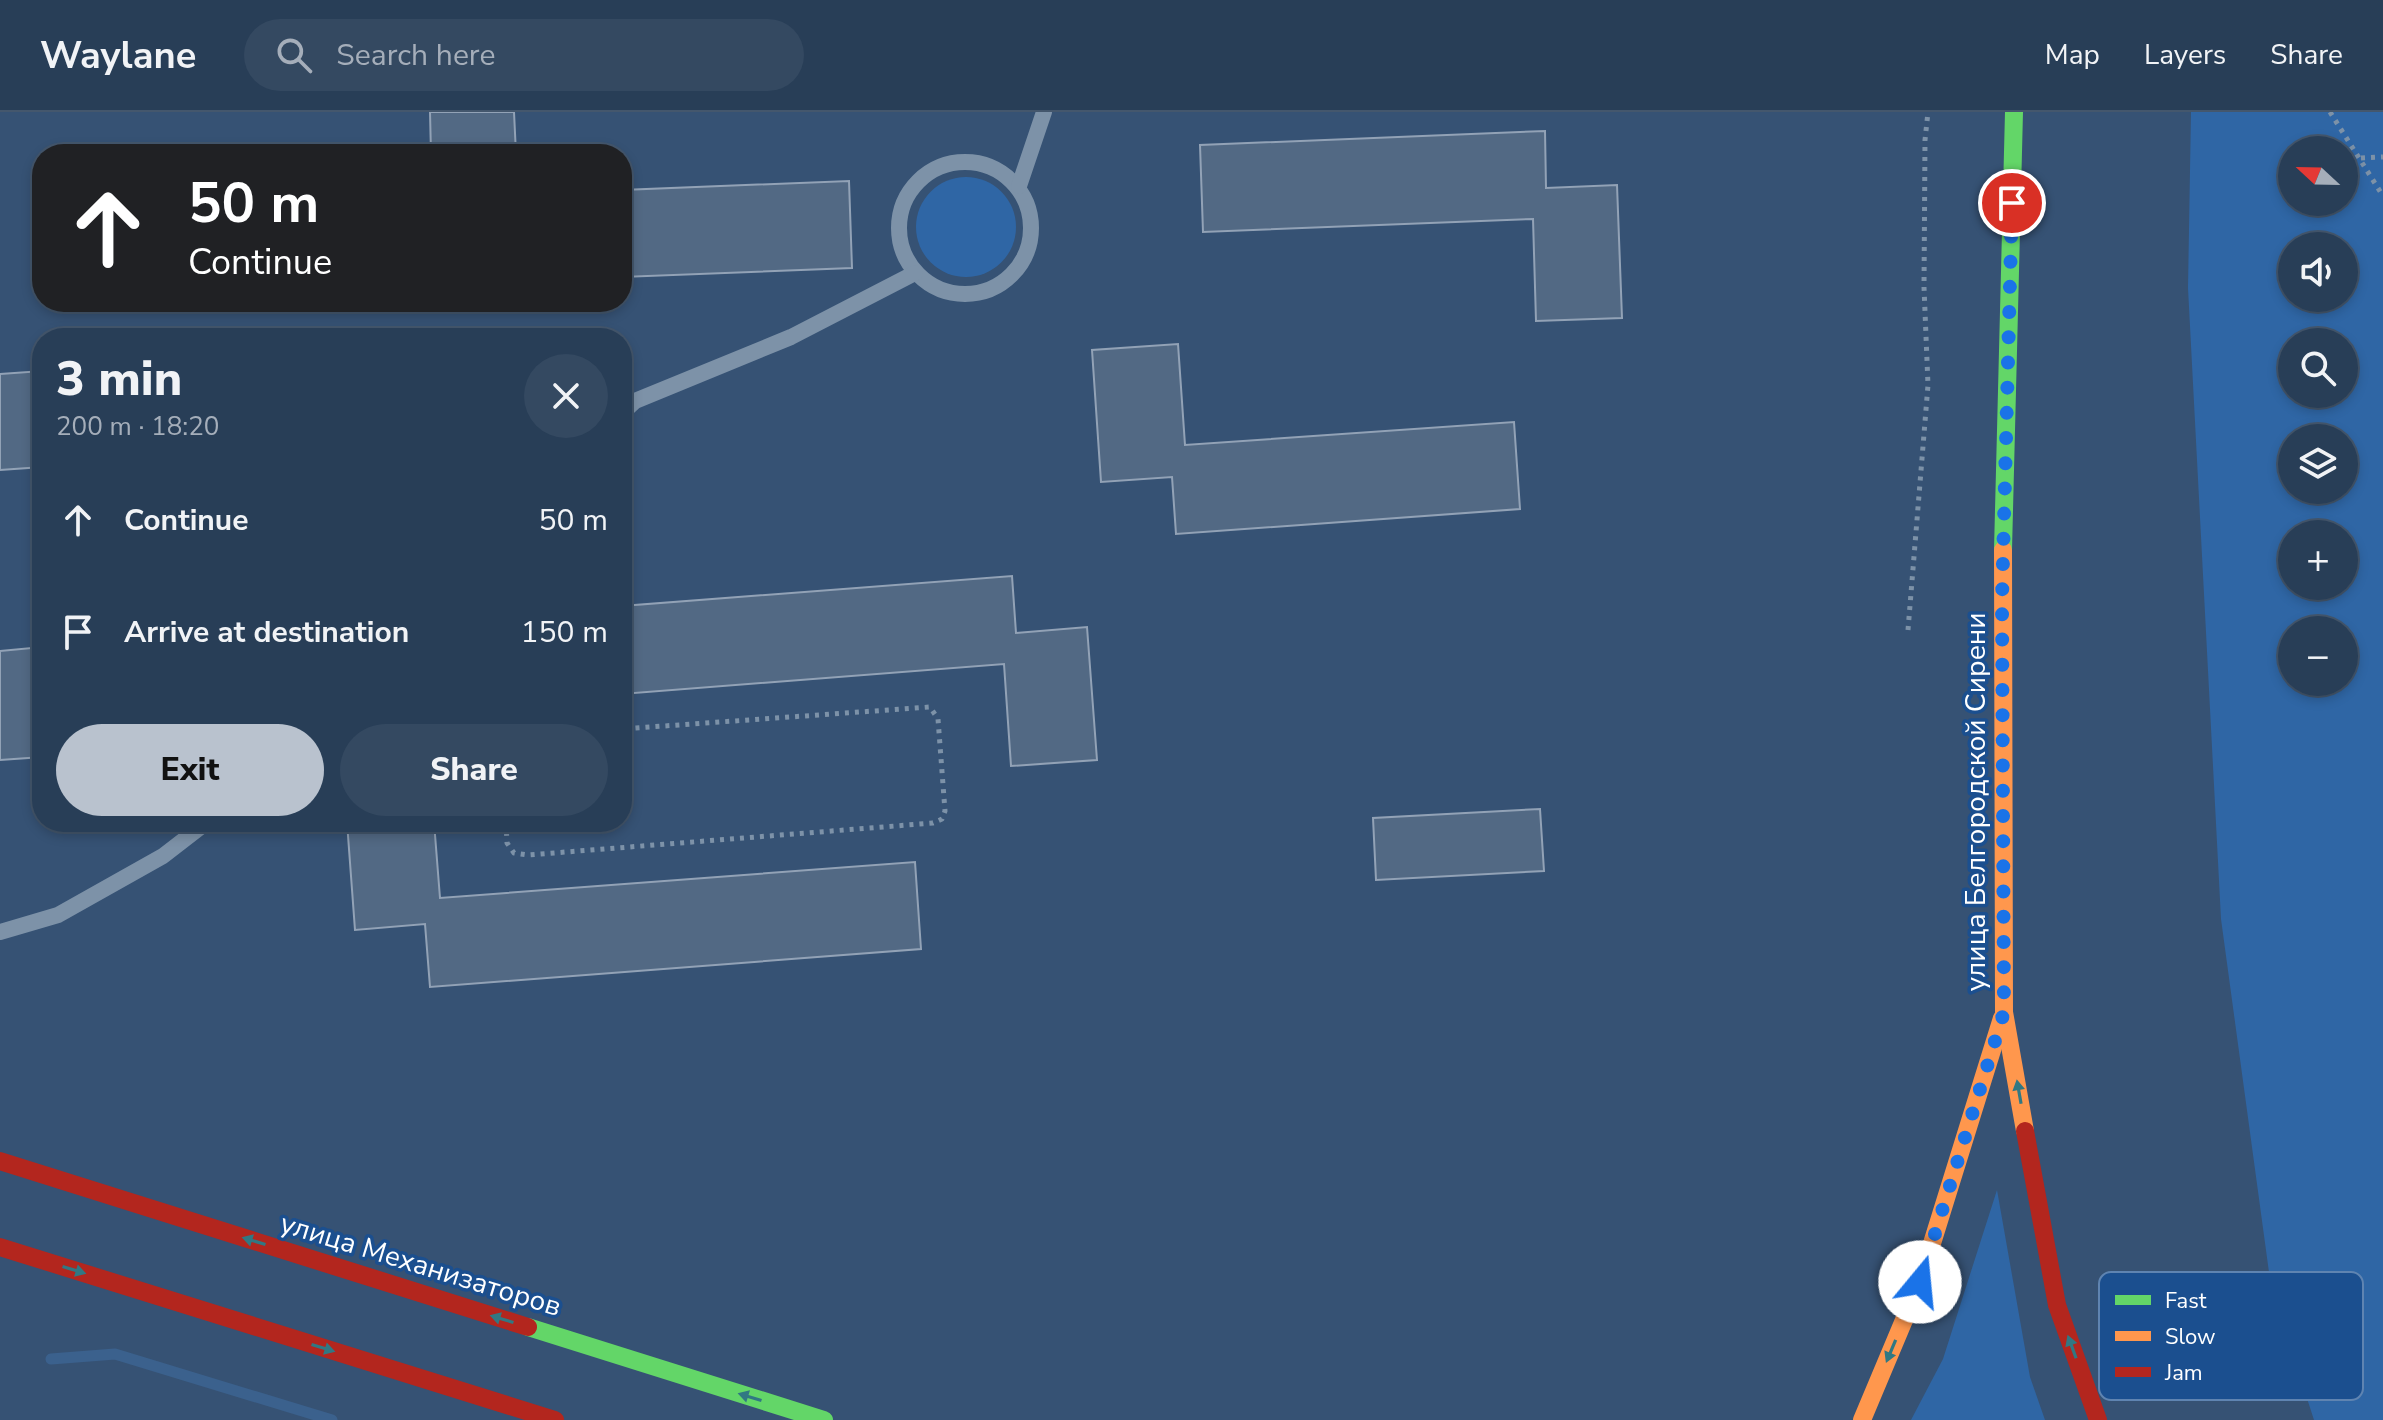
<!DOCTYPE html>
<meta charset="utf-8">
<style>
:root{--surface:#283e57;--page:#344961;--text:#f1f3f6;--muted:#a5aeba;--line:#44576d;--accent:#b9c2ce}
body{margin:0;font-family:"Nunito Sans",sans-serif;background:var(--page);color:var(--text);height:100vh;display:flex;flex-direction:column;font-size:30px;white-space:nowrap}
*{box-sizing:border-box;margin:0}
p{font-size:26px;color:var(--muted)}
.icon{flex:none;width:44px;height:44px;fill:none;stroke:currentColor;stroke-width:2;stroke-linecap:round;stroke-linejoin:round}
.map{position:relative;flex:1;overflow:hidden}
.panel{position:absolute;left:32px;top:216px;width:600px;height:504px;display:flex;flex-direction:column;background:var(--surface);border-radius:32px;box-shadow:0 4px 12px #0003,0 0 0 2px var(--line)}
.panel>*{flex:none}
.banner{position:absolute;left:32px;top:32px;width:600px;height:168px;border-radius:32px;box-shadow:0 4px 12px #0003,0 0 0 2px var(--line);background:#202124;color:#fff;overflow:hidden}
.needle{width:52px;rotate:292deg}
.tools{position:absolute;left:2278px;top:24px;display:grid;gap:16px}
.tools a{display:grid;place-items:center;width:80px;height:80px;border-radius:50%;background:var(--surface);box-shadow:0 4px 12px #0003,0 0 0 2px var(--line);font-size:40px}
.pin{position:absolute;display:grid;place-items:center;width:68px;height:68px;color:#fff;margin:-34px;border:4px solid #fff;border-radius:50%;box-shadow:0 2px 8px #0007}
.me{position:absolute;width:88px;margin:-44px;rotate:17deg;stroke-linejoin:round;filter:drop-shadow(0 0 6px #0008)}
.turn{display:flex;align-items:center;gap:28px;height:168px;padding:0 24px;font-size:36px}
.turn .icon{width:104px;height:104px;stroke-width:2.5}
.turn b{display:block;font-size:56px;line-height:68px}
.round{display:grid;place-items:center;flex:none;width:84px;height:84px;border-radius:42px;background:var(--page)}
.head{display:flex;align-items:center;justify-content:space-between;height:136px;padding:0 24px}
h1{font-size:48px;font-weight:800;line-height:60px}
.primary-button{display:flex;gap:16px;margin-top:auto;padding:16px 24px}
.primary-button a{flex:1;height:92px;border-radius:48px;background:var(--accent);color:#111;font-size:32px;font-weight:800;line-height:92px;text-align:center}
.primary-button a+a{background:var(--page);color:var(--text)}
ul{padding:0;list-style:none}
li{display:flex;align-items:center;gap:24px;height:112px;padding:0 24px}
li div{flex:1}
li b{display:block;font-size:30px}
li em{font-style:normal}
header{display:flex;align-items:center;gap:48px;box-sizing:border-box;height:112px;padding:0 40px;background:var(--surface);border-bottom:2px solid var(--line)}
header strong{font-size:38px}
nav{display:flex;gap:44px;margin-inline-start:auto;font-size:28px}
.search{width:560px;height:72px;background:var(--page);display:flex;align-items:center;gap:20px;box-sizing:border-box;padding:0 28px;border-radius:44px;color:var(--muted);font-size:30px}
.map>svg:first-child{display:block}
.green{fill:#2f66a5;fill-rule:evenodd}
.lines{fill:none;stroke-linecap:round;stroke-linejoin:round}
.stream{stroke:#3b618d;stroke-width:11}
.building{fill:#526984;stroke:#92a2b6;stroke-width:2}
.path{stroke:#7d92a8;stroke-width:5;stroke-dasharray:4 6;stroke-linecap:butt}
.lane{stroke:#7d92a8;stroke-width:16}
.fast{stroke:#63d668;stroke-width:18}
.slow{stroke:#ff974d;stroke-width:18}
.jam{stroke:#b3261e;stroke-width:18}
.oneway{fill:#317883}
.route{stroke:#1a73e8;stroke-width:14;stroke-dasharray:0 25.2}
.labels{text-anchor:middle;stroke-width:7;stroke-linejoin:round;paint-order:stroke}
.street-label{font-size:28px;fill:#fff;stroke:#1b4f8f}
.key{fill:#1b4f8f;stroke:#5f84b1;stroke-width:2}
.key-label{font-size:22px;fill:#fff}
</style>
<header>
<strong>Waylane</strong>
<div class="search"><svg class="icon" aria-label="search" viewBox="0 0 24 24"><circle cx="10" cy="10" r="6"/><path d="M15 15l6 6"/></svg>Search here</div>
<nav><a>Map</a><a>Layers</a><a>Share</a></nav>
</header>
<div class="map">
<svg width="2383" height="1308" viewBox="0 0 2383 1308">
<rect width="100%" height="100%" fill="#365274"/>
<g class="green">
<path d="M2191 0H2383V1308H2314L2271 1175 2221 807 2188 176ZM2292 38H2344V90H2292ZM2292 134H2344V186H2292ZM2292 230H2344V282H2292ZM2292 326H2344V378H2292ZM2292 422H2344V474H2292ZM2292 518H2344V570H2292Z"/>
<circle cx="966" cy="115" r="50"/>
<path d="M1997 1078 2030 1265 2045 1308H1911L1943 1247Z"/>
</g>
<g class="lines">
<path class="stream" d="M51 1247 115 1242 332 1308"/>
</g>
<g class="building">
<path d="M430 0H514L516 42H431Z"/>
<path d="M1545 19 1546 76 1617 73 1622 206 1536 209 1533 107 1203 120 1200 33Z"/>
<path d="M849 69 852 156 622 165V78Z"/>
<path d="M1178 232 1185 333 1514 310 1520 397 1176 422 1172 365 1101 370 1092 238Z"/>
<path d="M42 259V355L0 358V262Z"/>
<path d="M1012 464 1016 521 1087 515 1097 648 1011 654 1004 552 622 582V494Z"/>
<path d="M42 535V645L0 648V539Z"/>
<path d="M1540 697 1544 759 1376 768 1373 706Z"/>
<path d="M347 710H434L440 786 915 750 921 837 430 875 425 812 355 818Z"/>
</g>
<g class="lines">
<g class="path">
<path d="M2330 0 2383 84"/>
<path d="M2361 46 2383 45"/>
<path d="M1908 518 1928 273 1924 175 1925 28 1928 0"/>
<path d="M506 710 507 731 514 741 528 743 933 711 942 707 945 699 938 607 930 595 622 617"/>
</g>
<g class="lane">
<circle cx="965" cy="116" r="66"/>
<path d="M1019 74 1044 0"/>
<path d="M622 301 635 289 791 225 915 161"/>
<path d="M0 820 58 803 163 744 207 710"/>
</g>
<g class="fast">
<path d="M2003 438 2014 0"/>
<path d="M528 1215 824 1308"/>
</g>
<g class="slow">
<path d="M2003 438 2004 900 2025 1019"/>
<path d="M1862 1308 1920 1170 2002 906"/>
</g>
<g class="jam">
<path d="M2025 1019 2057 1193 2098 1308"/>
<path d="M0 1049 528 1215"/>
<path d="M0 1135 555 1308"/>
</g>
</g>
<defs><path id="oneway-solid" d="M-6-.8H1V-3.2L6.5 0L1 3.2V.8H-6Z" transform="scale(2)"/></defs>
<g class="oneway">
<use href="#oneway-solid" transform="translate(2019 980) rotate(-100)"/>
<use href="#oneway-solid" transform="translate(254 1129) rotate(-163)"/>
<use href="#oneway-solid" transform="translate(74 1158) rotate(17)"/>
<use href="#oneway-solid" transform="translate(502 1207) rotate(-163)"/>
<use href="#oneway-solid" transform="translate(2072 1235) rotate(-110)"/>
<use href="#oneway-solid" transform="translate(323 1236) rotate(17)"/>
<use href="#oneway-solid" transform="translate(1891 1239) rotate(113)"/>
<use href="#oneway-solid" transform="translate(750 1285) rotate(-163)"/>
</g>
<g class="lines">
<path class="route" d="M1920 1170 2004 900 2002 488 2012 91"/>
</g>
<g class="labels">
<g class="street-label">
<text transform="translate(1975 690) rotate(-90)" y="10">улица Белгородской Сирени</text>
<text transform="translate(421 1152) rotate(17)" y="10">улица Механизаторов</text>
</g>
</g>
<rect x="2099" y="1160" width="264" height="128" rx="12" class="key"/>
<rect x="2115" y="1183" width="36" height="10" fill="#63d668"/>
<rect x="2115" y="1219" width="36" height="10" fill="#ff974d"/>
<rect x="2115" y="1255" width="36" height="10" fill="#b3261e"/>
<g class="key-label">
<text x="2165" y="1196">Fast</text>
<text x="2165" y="1232">Slow</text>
<text x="2165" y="1268">Jam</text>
</g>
</svg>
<div class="tools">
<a><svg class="needle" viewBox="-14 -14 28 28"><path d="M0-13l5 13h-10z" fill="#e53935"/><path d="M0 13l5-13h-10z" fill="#a5aeba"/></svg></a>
<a><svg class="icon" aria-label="sound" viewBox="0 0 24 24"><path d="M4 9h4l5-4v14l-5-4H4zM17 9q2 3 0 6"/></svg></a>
<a><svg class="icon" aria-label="search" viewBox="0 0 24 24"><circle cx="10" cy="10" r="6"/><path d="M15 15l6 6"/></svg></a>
<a><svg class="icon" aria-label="layers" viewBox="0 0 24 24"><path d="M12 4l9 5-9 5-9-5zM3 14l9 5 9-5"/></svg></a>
<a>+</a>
<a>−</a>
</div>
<div class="pin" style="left:2012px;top:91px;background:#d93025"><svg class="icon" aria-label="arrive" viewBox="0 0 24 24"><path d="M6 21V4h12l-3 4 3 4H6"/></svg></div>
<svg class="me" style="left:1920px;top:1170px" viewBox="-20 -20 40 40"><circle r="19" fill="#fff"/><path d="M0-13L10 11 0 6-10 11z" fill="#1a73e8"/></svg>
<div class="banner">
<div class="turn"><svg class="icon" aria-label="ahead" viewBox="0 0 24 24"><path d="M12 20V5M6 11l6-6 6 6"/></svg><div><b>50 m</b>Continue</div></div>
</div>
<section class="panel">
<div class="head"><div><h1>3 min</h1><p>200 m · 18:20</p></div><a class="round"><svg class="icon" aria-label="close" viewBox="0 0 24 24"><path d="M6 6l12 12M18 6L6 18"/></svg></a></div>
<ul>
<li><svg class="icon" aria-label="ahead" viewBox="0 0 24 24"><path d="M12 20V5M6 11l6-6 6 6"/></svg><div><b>Continue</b></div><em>50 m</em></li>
<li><svg class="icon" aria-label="arrive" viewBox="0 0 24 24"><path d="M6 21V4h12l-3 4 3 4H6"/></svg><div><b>Arrive at destination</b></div><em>150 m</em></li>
</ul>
<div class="primary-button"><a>Exit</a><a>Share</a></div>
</section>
</div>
